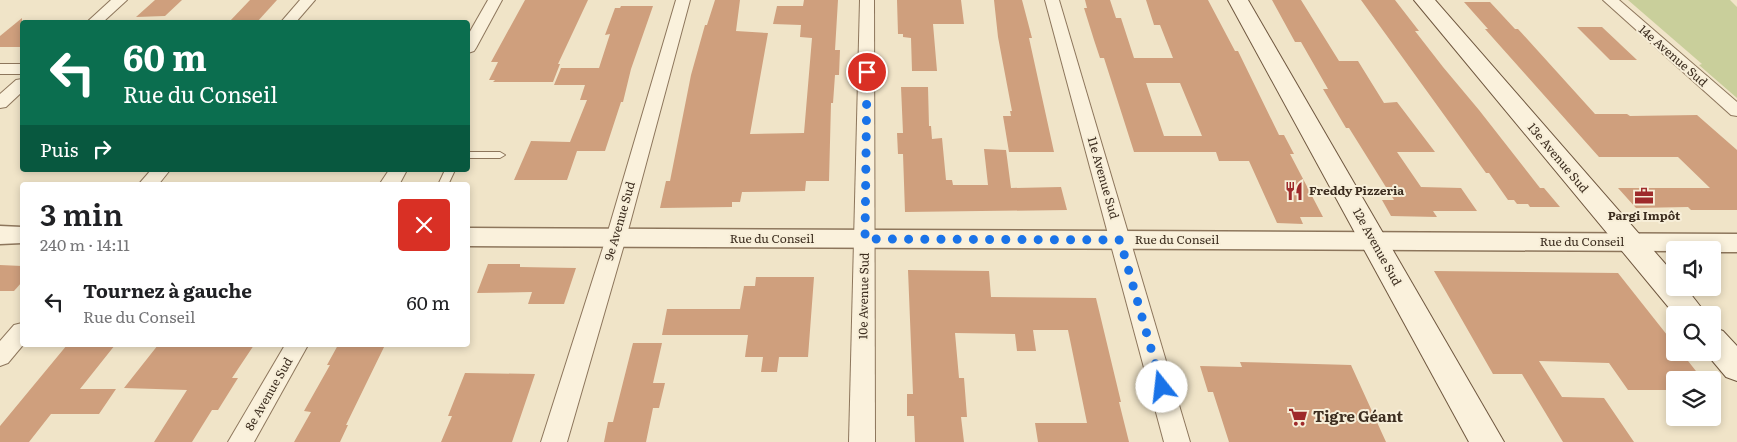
<!DOCTYPE html>
<html lang="fr">
<meta charset="utf-8">
<style>
:root{--surface:#fff;--page:#f2f2f2;--text:#202124;--muted:#757577}
body{margin:0;font-family:Literata,serif;background:var(--page);color:var(--text);height:100vh;display:flex;flex-direction:column;font-size:19px;white-space:nowrap}
*{box-sizing:border-box;margin:0}
p{font-size:16px;color:var(--muted)}
.icon{flex:none;width:28px;height:28px;fill:none;stroke:currentColor;stroke-width:2;stroke-linecap:round;stroke-linejoin:round}
.map{position:relative;flex:1;overflow:hidden}
.side{position:absolute;left:20px;top:182px;width:450px;height:165px;display:flex;flex-direction:column;background:var(--surface);border-radius:5px;box-shadow:0 2px 8px #0003}
.side>*{flex:none}
.hud{position:absolute;left:20px;top:20px;width:450px;height:152px;border-radius:5px;box-shadow:0 2px 8px #0003;background:#0b6e4f;color:#fff;overflow:hidden}
.buttons{position:absolute;left:1666px;top:241px;display:grid;gap:10px}
.buttons a{display:grid;place-items:center;width:55px;height:55px;border-radius:5px;background:var(--surface);box-shadow:0 2px 8px #0003;font-size:25px}
.pin{position:absolute;display:grid;place-items:center;width:42px;height:42px;color:#fff;margin:-21px;border:2px solid #fff;border-radius:50%;box-shadow:0 1px 5px #0007}
.me{position:absolute;width:55px;margin:-28px;rotate:344deg;stroke-linejoin:round;filter:drop-shadow(0 0 4px #0008)}
.turn{display:flex;align-items:center;gap:18px;height:105px;padding:0 20px;font-size:22px}
.turn .icon{width:65px;height:65px;stroke-width:2.5}
.turn b{display:block;font-size:35px;line-height:42px}
.then{display:flex;align-items:center;height:48px;padding:0 20px;background:#0003;gap:10px;font-size:19px}
.round{display:grid;place-items:center;flex:none;width:52px;height:52px;border-radius:5px;background:var(--page)}
.overview{display:flex;align-items:center;justify-content:space-between;height:85px;padding:0 20px}
h1{font-size:30px;font-weight:600;line-height:38px}
ul{padding:0;list-style:none}
li{display:flex;align-items:center;gap:15px;height:70px;padding:0 20px}
li div{flex:1}
li b{display:block;font-size:19px}
li em{font-style:normal}
.map>svg:first-child{display:block}
.green{fill:#c9cf9b}
.building{fill:#cf9f7d;fill-rule:evenodd}
.lines{fill:none;stroke-linecap:round;stroke-linejoin:round}
.service-casing{stroke:#8d765c;stroke-width:2}
.minor-casing{stroke:#8d765c;stroke-width:2}
.tertiary-casing{stroke:#8d765c;stroke-width:3}
.secondary-casing{stroke:#6f573f;stroke-width:2}
.service{fill:#faf1dc;fill-rule:evenodd}
.minor{fill:#faf1dc;fill-rule:evenodd}
.tertiary{fill:#faf1dc;fill-rule:evenodd}
.secondary{fill:#faf1dc;fill-rule:evenodd}
.route{stroke:#1a73e8;stroke-width:9;stroke-dasharray:0 16.2}
.labels{text-anchor:middle;stroke-width:4;stroke-linejoin:round;paint-order:stroke}
.street-label{font-size:12px;fill:#3d2e20;stroke:#f7eed8}
.poi-label{font-size:12px;font-weight:bold;fill:#3d2e20;stroke:#f7eed8;text-anchor:start}
.near-poi-label{font-size:15px;font-weight:bold;fill:#3d2e20;stroke:#f7eed8;text-anchor:start}
</style>
<div class="map">
<svg width="1737" height="442" viewBox="0 0 1737 442">
<rect width="100%" height="100%" fill="#f0e4c8"/>
<path class="green" d="M1628 0H1730L1737 7V98L1699 65 1702 64Z"/>
<g class="building">
<path d="M155 0H182L165 16 136 17Z"/>
<path d="M250 0H277L257 22H229Z"/>
<path d="M525 0H588L558 64H560L553 82H493L495 80H489L498 62H491Z"/>
<path d="M715 0H740L736 31 768 33 750 134 804 133 812 38 800 37 801 25 773 24 777 6H803L804 0H838L835 50H840L839 75H835L833 103H831L829 181H806L805 191 742 192 740 202H732V207L660 208 666 181H670L691 75 705 25H707Z"/>
<path d="M897 0H961L964 24H933L937 71H912L911 38 903 37V34H898Z"/>
<path d="M994 0H1022L1032 38H1029L1054 152H1009L1003 116H1011L1010 111H1012L998 37Z"/>
<path d="M1085 0H1110L1116 18H1121L1134 58H1173L1160 25H1154L1146 0H1208L1235 51H1238L1279 135H1284L1294 154H1290L1323 217H1300L1303 224 1277 223 1249 161H1219L1216 152H1134L1104 58H1100L1094 40 1084 8H1087ZM1146 83H1180L1202 136H1164Z"/>
<path d="M1272 0H1301L1339 61H1358L1384 103 1397 102 1435 152H1397L1421 187 1461 188 1477 211H1433L1437 217 1391 216 1382 200H1394L1349 128H1346L1323 89H1328L1301 42H1295Z"/>
<path d="M1361 0H1395L1419 31H1415L1443 67 1479 110 1540 188H1544L1560 207H1530L1528 204H1517L1514 200H1508L1489 173H1486Z"/>
<path d="M1464 2H1490L1515 29H1518L1595 114H1627L1630 116 1697 115 1737 150V210H1691L1688 207 1636 208 1618 188H1710L1678 157H1599L1485 29H1488Z"/>
<path d="M621 6H653L631 69 623 102H621L605 151H577L567 180H514L531 141 570 142 587 100H580L585 85H554L561 68H599L610 34 605 35 615 8H620Z"/>
<path d="M22 18V47H0V36Z"/>
<path d="M1577 27H1602L1637 60H1610Z"/>
<path d="M901 87H928L929 126H931L932 139 942 138 946 180H952L953 185H988L984 149 1006 150 1011 188 1061 187 1067 210 905 212 903 154H898L897 133H903Z"/>
<path d="M488 264H520V267L576 268 564 304H528L532 292 477 293Z"/>
<path d="M0 265 22 266V282L14 291H0Z"/>
<path d="M908 270 989 271 991 297 1096 298 1121 402H1119L1129 442H1038L1035 423H1087L1068 330H1033L1036 351H1017L1015 334 955 333 959 378H964L967 417H961L964 442H915L914 416H907V394H913Z"/>
<path d="M1434 271 1618 273 1675 345V352H1681L1703 380H1675V390H1628L1609 363 1539 361 1562 397 1604 398 1634 442H1563L1522 374H1493Z"/>
<path d="M756 277H814L808 357H779L777 372H761L763 357H745L748 335H662L667 309H740L744 286H755Z"/>
<path d="M633 343H662L653 383H665L659 408H653L646 442H604L608 422H613Z"/>
<path d="M67 345H115L80 389H116L99 414H51L29 442H0V426Z"/>
<path d="M158 345H254L232 378H238L218 410H212L192 442H154L187 390 124 388Z"/>
<path d="M338 345H385L346 425H348L340 442H294L311 412 304 411 330 365H327Z"/>
<path d="M1240 362 1351 365 1386 442H1229L1213 392H1208L1200 366 1242 367Z"/>
<path d="M465 373 535 374 512 442H441L452 416H448Z"/>
</g>
<g class="lines">
<g class="service-casing">
<g id="service">
<path d="M468 152H500L505 155 500 158H468Z"/>
<path d="M445 170H455L448 185H438Z"/>
</g>
</g>
<g class="minor-casing">
<g id="minor">
<path d="M111 0H127L103 22H87Z"/>
<path d="M300 0H315L296 22H281Z"/>
<path d="M488 0H502L476 48 474 51 468 53V35Z"/>
<path d="M676 0H690L626 238 567 442H541L606 238Z"/>
<path d="M860 0H874L875 442H849Z"/>
<path d="M1045 0H1059L1190 442H1164Z"/>
<path d="M1603 0H1619L1737 102V116L1731 115Z"/>
<rect x="0" y="64" width="22" height="10"/>
<path d="M22 79V92L6 107 0 108V94L16 80Z"/>
<path d="M151 170H170L158 185H138Z"/>
<path d="M389 170H407L399 185H379Z"/>
<path d="M22 323 23 345 8 363 0 366V341L14 325Z"/>
<path d="M285 345H308L254 442H228Z"/>
</g>
</g>
<g class="tertiary-casing">
<g id="tertiary">
<path d="M0 226 22 227V243L0 244Z"/>
<path d="M468 228 1737 234V252H1712V250L1675 251 468 246Z"/>
</g>
</g>
<g class="secondary-casing">
<g id="secondary">
<path d="M1228 0H1248L1504 442H1469Z"/>
<path d="M1414 0H1435L1675 275V288H1686L1707 315H1675Z"/>
<path d="M1712 327 1723 331 1737 346V381L1726 377 1705 352H1712Z"/>
</g>
</g>
<use href="#service" class="service"/>
<use href="#minor" class="minor"/>
<use href="#tertiary" class="tertiary"/>
<use href="#secondary" class="secondary"/>
</g>
<g class="lines">
<path class="route" d="M867 72 865 239 1120 240 1162 387"/>
</g>
<defs>
<g id="restaurant-bare" transform="scale(1.5)"><path d="M-5-6h1v4h1v-4h1v4h1v-4h1v5L-1.5 .5V6h-2V.5L-5-1ZM5-6V6H3V1.5H1.5Q1.5-4 5-6Z" fill="#9e2a2b" stroke="#f7eed8" stroke-width="2.5" paint-order="stroke"/></g>
<g id="office-bare" transform="scale(1.5)"><path d="M-6-3h4V-5.5h4V-3h4V5H-6ZM-1-4.5V-3h2v-1.5ZM-6 0V1H6V0Z" fill="#9e2a2b" stroke="#f7eed8" stroke-width="2.5" paint-order="stroke"/></g>
<g id="supermarket-bare" transform="scale(1.5)"><path d="M-6-5.5h2.5l.6 2H6L4.5 2H-2.5L-4.4-4H-6ZM-1.5 3.2a1.3 1.3 0 1 0 .1 0ZM3 3.2a1.3 1.3 0 1 0 .1 0Z" fill="#9e2a2b" stroke="#f7eed8" stroke-width="2.5" paint-order="stroke"/></g>
</defs>
<g fill-rule="evenodd">
<use href="#restaurant-bare" x="1294" y="191"/>
<use href="#office-bare" x="1644" y="196"/>
<use href="#supermarket-bare" x="1298" y="417"/>
</g>
<g class="labels">
<g class="street-label">
<text transform="translate(1673 56) rotate(41)" y="4">14e Avenue Sud</text>
<text transform="translate(1558 158) rotate(50)" y="4">13e Avenue Sud</text>
<text transform="translate(1103 178) rotate(74)" y="4">11e Avenue Sud</text>
<text transform="translate(620 221) rotate(-74)" y="4">9e Avenue Sud</text>
<text x="772" y="243">Rue du Conseil</text>
<text x="1177" y="244">Rue du Conseil</text>
<text x="1582" y="246">Rue du Conseil</text>
<text transform="translate(1377 247) rotate(61)" y="4">12e Avenue Sud</text>
<text transform="translate(864 296) rotate(-89)" y="4">10e Avenue Sud</text>
<text transform="translate(269 394) rotate(-60)" y="4">8e Avenue Sud</text>
</g>
<g class="poi-label">
<text x="1309" y="195">Freddy Pizzeria</text>
<text x="1644" y="220" text-anchor="middle">Pargi Impôt</text>
</g>
<g class="near-poi-label">
<text x="1313" y="422">Tigre Géant</text>
</g>
</g>
</svg>
<div class="buttons">
<a><svg class="icon" aria-label="sound" viewBox="0 0 24 24"><path d="M4 9h4l5-4v14l-5-4H4zM17 9q2 3 0 6"/></svg></a>
<a><svg class="icon" aria-label="search" viewBox="0 0 24 24"><circle cx="10" cy="10" r="6"/><path d="M15 15l6 6"/></svg></a>
<a><svg class="icon" aria-label="layers" viewBox="0 0 24 24"><path d="M12 4l9 5-9 5-9-5zM3 14l9 5 9-5"/></svg></a>
</div>
<div class="pin" style="left:867px;top:72px;background:#d93025"><svg class="icon" aria-label="arrive" viewBox="0 0 24 24"><path d="M6 21V4h12l-3 4 3 4H6"/></svg></div>
<svg class="me" style="left:1162px;top:387px" viewBox="-20 -20 40 40"><circle r="19" fill="#fff"/><path d="M0-13L10 11 0 6-10 11z" fill="#1a73e8"/></svg>
<div class="hud">
<div class="turn"><svg class="icon" aria-label="left" viewBox="0 0 24 24"><path d="M17 20v-9H6M10 6l-5 5 5 5"/></svg><div><b>60 m</b>Rue du Conseil</div></div>
<div class="then">Puis<svg class="icon" aria-label="right" viewBox="0 0 24 24"><path d="M7 20v-9h11M14 6l5 5-5 5"/></svg></div>
</div>
<section class="side">
<div class="overview"><div><h1>3 min</h1><p>240 m · 14:11</p></div><a class="round" style="background:#d93025;color:#fff"><svg class="icon" aria-label="close" viewBox="0 0 24 24"><path d="M6 6l12 12M18 6L6 18"/></svg></a></div>
<ul>
<li><svg class="icon" aria-label="left" viewBox="0 0 24 24"><path d="M17 20v-9H6M10 6l-5 5 5 5"/></svg><div><b>Tournez à gauche</b><p>Rue du Conseil</p></div><em>60 m</em></li>
</ul>
</section>
</div>
